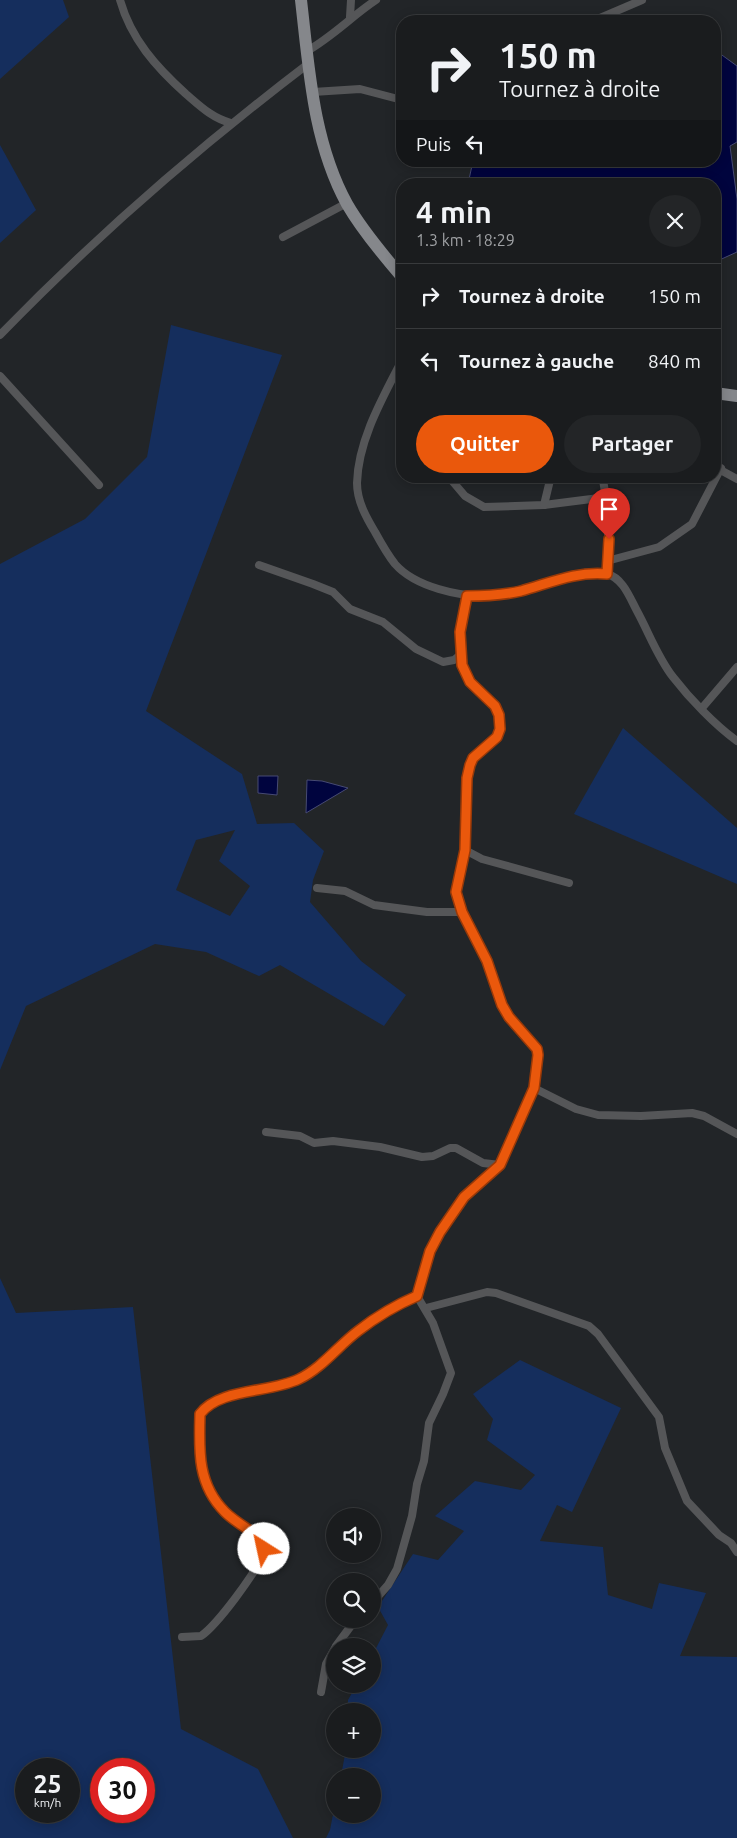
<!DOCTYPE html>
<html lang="fr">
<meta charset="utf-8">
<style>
:root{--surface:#1a1c1e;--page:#232527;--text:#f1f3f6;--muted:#9fa1a4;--line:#383a3c;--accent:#ea580c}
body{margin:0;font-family:Ubuntu,sans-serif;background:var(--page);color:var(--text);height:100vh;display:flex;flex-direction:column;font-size:19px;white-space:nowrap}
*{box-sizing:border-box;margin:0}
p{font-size:16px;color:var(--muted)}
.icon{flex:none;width:28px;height:28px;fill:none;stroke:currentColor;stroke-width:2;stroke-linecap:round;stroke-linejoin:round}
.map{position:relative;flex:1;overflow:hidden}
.drawer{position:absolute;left:396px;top:178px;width:325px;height:305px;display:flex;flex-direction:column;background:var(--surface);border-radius:20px;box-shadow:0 2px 12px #0003,0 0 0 1px var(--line)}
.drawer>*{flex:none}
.guide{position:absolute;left:396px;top:15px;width:325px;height:152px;border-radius:20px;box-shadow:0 2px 12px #0003,0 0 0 1px var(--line);background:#1a1c1e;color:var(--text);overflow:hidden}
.tools{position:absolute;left:326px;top:1508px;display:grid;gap:10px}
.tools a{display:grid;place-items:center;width:55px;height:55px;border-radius:50%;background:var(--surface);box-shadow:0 2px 12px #0003,0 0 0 1px var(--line);font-size:25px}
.speed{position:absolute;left:15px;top:1758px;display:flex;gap:10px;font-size:25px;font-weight:700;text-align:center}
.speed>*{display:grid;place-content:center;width:65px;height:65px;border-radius:50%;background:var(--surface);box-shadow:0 2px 12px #0003,0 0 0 1px var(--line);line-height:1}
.speed small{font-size:12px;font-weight:400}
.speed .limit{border:8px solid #d22;background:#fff;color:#111}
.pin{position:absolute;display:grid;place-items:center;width:42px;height:42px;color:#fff;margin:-51px -21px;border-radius:50% 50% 50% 0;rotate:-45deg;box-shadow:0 0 5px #0007}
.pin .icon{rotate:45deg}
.me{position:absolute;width:55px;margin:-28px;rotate:325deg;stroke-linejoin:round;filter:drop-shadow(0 0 4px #0008)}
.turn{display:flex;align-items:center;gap:18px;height:105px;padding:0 20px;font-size:22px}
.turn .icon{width:65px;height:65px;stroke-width:2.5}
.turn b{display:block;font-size:35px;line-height:42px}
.then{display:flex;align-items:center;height:48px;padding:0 20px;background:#0003;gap:10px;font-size:19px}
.round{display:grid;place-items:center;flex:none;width:52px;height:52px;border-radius:26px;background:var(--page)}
.overview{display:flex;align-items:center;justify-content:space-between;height:85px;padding:0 20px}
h1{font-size:30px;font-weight:700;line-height:38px}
.action{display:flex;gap:10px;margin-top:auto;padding:10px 20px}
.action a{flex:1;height:58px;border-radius:30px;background:var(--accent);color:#fff;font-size:20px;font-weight:700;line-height:58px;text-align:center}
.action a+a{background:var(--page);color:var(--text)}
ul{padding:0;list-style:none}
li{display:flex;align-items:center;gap:15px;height:65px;padding:0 20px;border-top:1px solid var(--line)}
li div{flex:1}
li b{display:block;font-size:19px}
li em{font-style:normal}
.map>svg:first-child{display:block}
.green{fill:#152e5d;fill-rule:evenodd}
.water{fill:#00043e;stroke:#464a73}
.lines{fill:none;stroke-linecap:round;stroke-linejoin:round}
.street{stroke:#555658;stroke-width:8}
.primary{stroke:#85878b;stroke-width:12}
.route-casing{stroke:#983908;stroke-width:12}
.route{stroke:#ea580c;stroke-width:9}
</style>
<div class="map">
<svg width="737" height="1838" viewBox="0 0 737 1838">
<rect width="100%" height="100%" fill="#222528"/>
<g class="green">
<path d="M0 0H63L69 17 0 79Z"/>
<path d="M0 145 36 210 0 243Z"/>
<path d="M171 325 282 355 146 711 242 774 257 824 294 823 324 851 313 880 310 902 361 961 406 995 384 1026 280 965 259 976 206 952 155 944 26 1006 0 1070V564L85 519 147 457ZM235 830 219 861 250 886 230 916 176 890 196 840Z"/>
<path d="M623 728 737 828V884L574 814Z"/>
<path d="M0 1278 16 1313 133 1307 181 1729 258 1769 293 1838H0ZM26 1769H69V1811H26ZM101 1769H144V1811H101Z"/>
<path d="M520 1360 621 1408 572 1512 557 1505 540 1541 603 1547 608 1595 652 1609 659 1583 706 1593 680 1656 737 1657V1838H326L330 1830 335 1804V1814H372V1776H341L346 1749H372V1711H348V1700L357 1684H372L373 1654 388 1625 378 1607 413 1554 438 1560 464 1531 435 1516 475 1481 521 1490 535 1475 487 1440 493 1419 473 1394Z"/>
</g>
<g class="water">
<path d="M715 50 737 66V142L730 146 737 199V252L715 262V184H468L473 161H715Z"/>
<path d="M258 776H278L277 795 258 793Z"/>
<path d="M307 780 322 781 348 788 306 813Z"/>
</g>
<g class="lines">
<g class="street">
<path d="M120 0C131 39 156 67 186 94 200 106 212 118 231 123"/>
<path d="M350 17 351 0"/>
<path d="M593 21 642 0"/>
<path d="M307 51C332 37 352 16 376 0"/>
<path d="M313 92 360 89 402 100"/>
<path d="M283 237 347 203"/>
<path d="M0 335C95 237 199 147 308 64"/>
<path d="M402 360C383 397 358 440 357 483 357 501 366 517 375 532 381 543 387 554 395 564 415 587 460 597 489 596 523 594 577 565 607 574 623 578 630 598 637 611 649 633 658 658 673 677 690 699 715 725 737 741"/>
<path d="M0 376 99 485"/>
<path d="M715 467 737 479"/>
<path d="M448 476 465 496 484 507 544 505 607 497"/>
<path d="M602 476C609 506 609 534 607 564"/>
<path d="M544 505 551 476"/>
<path d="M607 561 659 547 692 524 721 468"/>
<path d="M259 565 313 584 333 592 350 609 383 622 416 649 443 662 454 660 460 655"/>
<path d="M702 708 737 667"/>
<path d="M465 850 482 859 569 883"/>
<path d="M317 888 345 891 374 905 427 912H462"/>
<path d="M534 1088 576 1109 598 1115 641 1116 692 1113 704 1116 737 1134"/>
<path d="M266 1132 300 1136 314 1143 333 1141 380 1147 422 1157 433 1156 450 1148H456L483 1163 500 1165"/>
<path d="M426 1308 487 1292 496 1293 589 1326 598 1334 659 1417 665 1448 687 1501 719 1535 731 1543 737 1552"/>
<path d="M372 1603 388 1585 397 1569 412 1516 417 1484 424 1461 429 1423 443 1394 451 1373 433 1323 417 1296 430 1251 439 1232 464 1197 500 1165 534 1088 539 1055 537 1049 509 1017 502 1005 487 961 462 912 456 892 465 850 467 778 470 765 473 758 497 737 500 729 499 715 495 706 469 682 462 665 460 631 467 596"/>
<path d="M182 1637 201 1636C217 1625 256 1573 263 1554 264 1549 265 1544 262 1539 250 1530 235 1522 225 1512 197 1484 199 1450 200 1414 219 1388 271 1393 299 1379 322 1368 338 1346 358 1331 376 1317 396 1305 417 1296"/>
<path d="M336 1646 356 1619"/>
<path d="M321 1692 326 1664 335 1648"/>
</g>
<g class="primary">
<path d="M301 0C309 69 313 142 347 204 362 230 383 255 402 277"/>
<path d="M715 393 737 396"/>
</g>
</g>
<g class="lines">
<g class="route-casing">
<path id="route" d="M264 1549 262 1539C250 1530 235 1522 225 1512 197 1484 199 1450 200 1414 219 1388 271 1393 299 1379 322 1368 338 1346 358 1331 376 1317 396 1305 417 1296L430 1251 440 1232 464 1197 500 1165 534 1088 538 1055 537 1049 509 1017 502 1005 487 961 462 912 456 892 465 850 467 778 470 765 473 758 497 737 500 729 499 715 495 706 470 682 462 665 460 632 467 596C485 596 503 595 521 591 550 583 576 571 607 574L609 539"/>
</g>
<use href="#route" class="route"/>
</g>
</svg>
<div class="tools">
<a><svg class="icon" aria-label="sound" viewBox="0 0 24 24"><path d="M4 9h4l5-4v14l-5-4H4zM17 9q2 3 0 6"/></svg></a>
<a><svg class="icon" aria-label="search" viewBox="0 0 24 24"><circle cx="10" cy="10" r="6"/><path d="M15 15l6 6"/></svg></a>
<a><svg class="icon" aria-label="layers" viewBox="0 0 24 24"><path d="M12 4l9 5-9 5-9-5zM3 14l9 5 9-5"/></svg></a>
<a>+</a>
<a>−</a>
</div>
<div class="speed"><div>25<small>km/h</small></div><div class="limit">30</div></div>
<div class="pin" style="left:609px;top:539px;background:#d93025"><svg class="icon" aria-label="arrive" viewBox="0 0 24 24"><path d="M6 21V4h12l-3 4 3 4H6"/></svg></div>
<svg class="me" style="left:264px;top:1549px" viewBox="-20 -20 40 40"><circle r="19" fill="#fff"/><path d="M0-13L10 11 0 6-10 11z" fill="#ea580c"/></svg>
<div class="guide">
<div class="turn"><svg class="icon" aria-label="right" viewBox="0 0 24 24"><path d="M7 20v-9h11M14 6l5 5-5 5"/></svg><div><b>150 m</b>Tournez à droite</div></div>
<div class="then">Puis<svg class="icon" aria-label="left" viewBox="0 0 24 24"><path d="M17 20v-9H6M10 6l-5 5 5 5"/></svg></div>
</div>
<section class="drawer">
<div class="overview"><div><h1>4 min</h1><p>1.3 km · 18:29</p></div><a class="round"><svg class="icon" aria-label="close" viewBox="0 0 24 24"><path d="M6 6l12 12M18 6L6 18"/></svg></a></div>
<ul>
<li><svg class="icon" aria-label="right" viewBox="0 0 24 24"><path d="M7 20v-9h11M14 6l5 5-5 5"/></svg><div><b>Tournez à droite</b></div><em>150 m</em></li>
<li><svg class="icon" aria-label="left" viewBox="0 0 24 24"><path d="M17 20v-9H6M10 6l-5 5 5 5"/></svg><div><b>Tournez à gauche</b></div><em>840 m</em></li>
</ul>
<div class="action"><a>Quitter</a><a>Partager</a></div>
</section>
</div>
